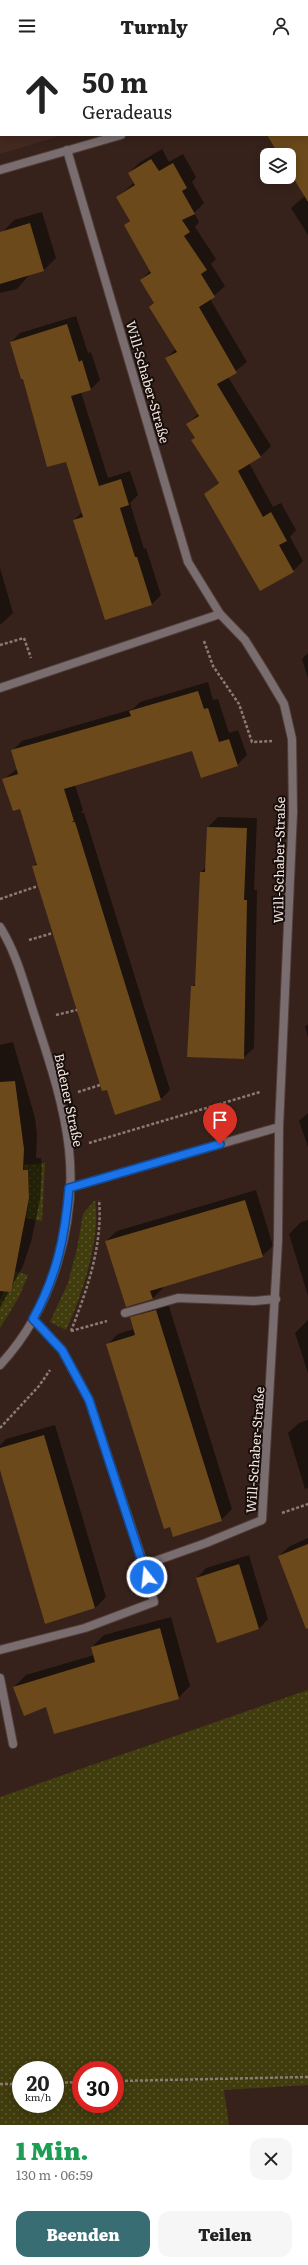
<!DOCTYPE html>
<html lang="de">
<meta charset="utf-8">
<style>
:root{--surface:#fff;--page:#f6f6f6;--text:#222;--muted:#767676;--accent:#386e73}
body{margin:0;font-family:Literata,serif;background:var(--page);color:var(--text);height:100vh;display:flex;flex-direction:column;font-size:15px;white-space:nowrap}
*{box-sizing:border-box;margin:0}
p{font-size:13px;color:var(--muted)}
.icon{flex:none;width:22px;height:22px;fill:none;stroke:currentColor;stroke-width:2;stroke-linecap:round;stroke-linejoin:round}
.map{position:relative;height:2073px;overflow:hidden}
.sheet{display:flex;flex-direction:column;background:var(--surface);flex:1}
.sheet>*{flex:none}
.guide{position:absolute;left:0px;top:0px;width:308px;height:84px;box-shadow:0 2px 10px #0003;background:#fff;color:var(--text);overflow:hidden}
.fabs{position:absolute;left:260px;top:96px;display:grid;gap:8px}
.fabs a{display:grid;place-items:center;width:36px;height:36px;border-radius:8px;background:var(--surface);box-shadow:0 2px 10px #0003;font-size:20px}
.speed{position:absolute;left:12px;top:2009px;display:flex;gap:8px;font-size:20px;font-weight:700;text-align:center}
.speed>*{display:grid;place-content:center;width:52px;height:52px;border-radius:50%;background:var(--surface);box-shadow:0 2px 10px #0003;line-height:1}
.speed small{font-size:10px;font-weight:400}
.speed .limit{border:6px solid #d22;background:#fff;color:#111}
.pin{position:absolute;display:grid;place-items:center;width:34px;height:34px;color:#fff;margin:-41px -17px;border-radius:50% 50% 50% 0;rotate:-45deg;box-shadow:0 0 4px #0007}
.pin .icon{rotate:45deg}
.me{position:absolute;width:44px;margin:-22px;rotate:344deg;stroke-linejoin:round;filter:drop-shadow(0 0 3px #0008)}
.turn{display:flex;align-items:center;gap:14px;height:84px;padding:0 16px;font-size:18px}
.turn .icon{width:52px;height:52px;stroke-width:2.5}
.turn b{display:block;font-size:28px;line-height:34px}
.round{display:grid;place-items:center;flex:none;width:42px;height:42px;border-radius:12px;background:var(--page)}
.headline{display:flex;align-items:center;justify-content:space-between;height:68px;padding:0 16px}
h1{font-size:24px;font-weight:800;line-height:30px;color:#1e9e55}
.primary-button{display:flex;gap:8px;margin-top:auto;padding:8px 16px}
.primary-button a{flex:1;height:46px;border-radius:12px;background:var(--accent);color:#fff;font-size:16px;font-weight:800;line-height:46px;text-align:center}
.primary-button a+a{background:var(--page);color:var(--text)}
header{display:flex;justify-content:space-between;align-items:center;height:52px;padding:0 16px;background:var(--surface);font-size:18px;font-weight:800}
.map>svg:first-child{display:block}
.built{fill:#442921}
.grass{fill:url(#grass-dots);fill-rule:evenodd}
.shadow{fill:#0007}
.building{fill:#6b491a}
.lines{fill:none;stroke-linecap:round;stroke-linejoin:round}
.lane-casing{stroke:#513d37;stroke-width:10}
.street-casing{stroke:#513d37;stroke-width:10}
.path{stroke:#8c7b75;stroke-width:2.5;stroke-dasharray:3 2;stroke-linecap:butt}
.lane{stroke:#796d6f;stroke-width:8}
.street{stroke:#796d6f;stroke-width:8}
.route-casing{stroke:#114b97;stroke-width:10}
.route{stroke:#1a73e8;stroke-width:7}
.labels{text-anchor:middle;stroke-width:4;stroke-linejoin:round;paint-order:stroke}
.street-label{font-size:13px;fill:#f4e6e1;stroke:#170e0b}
</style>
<header><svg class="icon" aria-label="menu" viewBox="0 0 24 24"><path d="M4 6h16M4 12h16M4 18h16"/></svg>Turnly<svg class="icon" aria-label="person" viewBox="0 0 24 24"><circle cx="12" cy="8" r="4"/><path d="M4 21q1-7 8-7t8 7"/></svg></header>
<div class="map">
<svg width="308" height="2073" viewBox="0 0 308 2073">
<defs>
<pattern id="grass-dots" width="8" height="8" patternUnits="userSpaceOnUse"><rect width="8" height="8" fill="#403c0e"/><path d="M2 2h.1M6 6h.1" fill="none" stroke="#5c5831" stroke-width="1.8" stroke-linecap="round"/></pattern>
</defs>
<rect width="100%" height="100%" fill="#36221b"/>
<path class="built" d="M0 0H91L1 1V83H63L0 102Z"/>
<g class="grass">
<path d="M45 1111 42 1169 26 1166 29 1146 28 1118H24V1113Z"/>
<path d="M95 1148C101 1186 82 1244 66 1278L50 1270 68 1231 77 1197 83 1162Z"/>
<path d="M13 1219 28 1223 19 1245 0 1276V1248Z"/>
<path d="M308 1638V2033L224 2038 229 2073H0V1745ZM21 2018H55V2052H21ZM81 2018H115V2052H81Z"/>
</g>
<g class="shadow">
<path d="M1 0H194V1H1V15L0 1Z"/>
<path d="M232 0H308V12L307 1Z"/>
<path d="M307 23 308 25V183L291 156 305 144 289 117V103H280L268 83H307Z"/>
<path d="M162 97 169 110 183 102 196 125 192 130 204 151 194 161 199 170 195 175 216 207 211 212 225 234 210 247 247 310 228 325 271 394 261 404 249 411 273 455 281 451 296 478 290 485 303 509 293 519 205 442 219 430 188 372 199 361 166 306 176 297 150 255 155 250 141 228 151 218 125 173 130 168 117 145 134 131 129 121 139 111Z"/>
<path d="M42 160 56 206 44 218 29 223 17 237 0 241V183L14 168Z"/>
<path d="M76 264 88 301 91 300 100 328 91 337 81 340 108 426 130 419 138 443 130 451 144 497 146 496 161 543 152 552 106 567 74 468 83 459 67 409 24 325 11 290 20 281Z"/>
<path d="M0 516 13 561 0 573Z"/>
<path d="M308 601V626L302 607Z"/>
<path d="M208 630 213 648 218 647 229 681 238 678 247 703 237 713 193 698 75 733 83 758 81 761H84L170 1038 160 1048 33 815 38 810 21 755 3 728 17 717 12 699 22 689 133 657 140 650Z"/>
<path d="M218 765 257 766 254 838H257L254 996 243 1006 192 935 196 931 201 820 206 815 208 775Z"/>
<path d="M308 972V985L305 975Z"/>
<path d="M13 990 35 1066 37 1083 36 1106H41L42 1116 40 1148 31 1190 23 1214 0 1256V993Z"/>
<path d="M308 1061V1095L299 1069Z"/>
<path d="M256 1138 273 1194 262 1204 162 1234 163 1236 152 1247 106 1189 117 1179Z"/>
<path d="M308 1168V1244L289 1182 301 1170Z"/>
<path d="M167 1248 232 1457 221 1468 107 1293 118 1282 134 1277 131 1266 141 1255Z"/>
<path d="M308 1268V1321L295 1281Z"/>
<path d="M308 1368V1436L305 1437 288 1381 299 1371Z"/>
<path d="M55 1373 106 1545 95 1556 0 1414V1393L6 1387Z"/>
<path d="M308 1486V1570L279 1504 290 1494Z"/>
<path d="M249 1503 268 1567 259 1577 197 1526 206 1516Z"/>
<path d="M171 1565 190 1634 178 1646 47 1654 14 1635 26 1623 94 1603 92 1595 104 1583Z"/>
</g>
<g class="building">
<path d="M267 83H308V150L289 119V103H279Z"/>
<path d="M151 107 159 119 173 111 187 136 182 139 195 162 182 168 190 180 184 184 207 218 201 222 215 245 199 255 237 321 217 332 261 405 238 419 263 465 271 460 287 489 279 493 294 520 260 539 204 442 223 428 219 431 191 388 195 386 186 372 199 364 165 306 177 300 149 255 154 251 140 228 151 221 124 173 130 169 116 145 135 133 128 121Z"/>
<path d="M30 171 44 219 0 232V180Z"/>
<path d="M67 272 79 310 82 308 91 338 71 344 99 434 121 427 129 453 120 456 135 505H137L152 553 105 568 73 468 83 465 66 410 47 415 23 327H21L10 290Z"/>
<path d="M198 639 204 657 208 656 219 690 229 687 238 714 201 726 192 699 64 737 74 769 71 770H75L161 1048 115 1063 107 1038 102 1039 38 834 32 814 37 813 20 757 13 759 2 727 18 722 11 698 131 664 129 659Z"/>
<path d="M207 775 247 776 244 848H247L244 1007 187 1005 191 934H195L200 820H205Z"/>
<path d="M15 1029 24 1097 23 1118H28L29 1146 11 1240 0 1239V1030Z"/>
<path d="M245 1148 263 1205 150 1239 153 1247 126 1255 105 1189Z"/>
<path d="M156 1258 222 1469 173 1485 170 1475 164 1477 106 1292 135 1283 130 1265Z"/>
<path d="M44 1383 95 1556 45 1572 0 1418V1396Z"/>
<path d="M308 1492V1576L306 1577 278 1504Z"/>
<path d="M239 1512 259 1577 217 1591 196 1526Z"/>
<path d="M160 1576 179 1647 54 1682 46 1655 24 1664 13 1635 95 1610 91 1595Z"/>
</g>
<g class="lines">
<g class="lane-casing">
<g id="lane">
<path d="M125 1261 178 1246 254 1249 276 1247"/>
<path d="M33 1267 62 1298 80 1331"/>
</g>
</g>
<g class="street-casing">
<g id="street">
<path d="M0 118 121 83"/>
<path d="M0 636 220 562"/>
<path d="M0 875C17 902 25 935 35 965 49 1008 64 1052 69 1097 77 1173 52 1257 0 1313"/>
<path d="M69 1136 279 1075"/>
<path d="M80 1331 89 1348 144 1513"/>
<path d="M0 1598 85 1576 154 1550 144 1513 206 1491 262 1468 278 1189 279 1075 293 760 292 687 284 652 265 620 245 588 220 562 188 510 67 98"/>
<path d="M0 1626 13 1692"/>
</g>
</g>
<g class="path">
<path d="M204 589 213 614 239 652 252 690 272 689"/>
<path d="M0 593 24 586 31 606"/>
<path d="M0 847 38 834"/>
<path d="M29 888 53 881"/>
<path d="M56 963 77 958"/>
<path d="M78 1040 100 1033"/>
<path d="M89 1091 260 1040"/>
<path d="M71 1279C87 1238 103 1193 99 1148"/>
<path d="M71 1279 107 1269"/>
<path d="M0 1376 39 1334 50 1318"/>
<path d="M282 1461 308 1452"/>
<path d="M115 2029 308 2025"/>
<path d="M55 2031 81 2030"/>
<path d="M0 2032H21"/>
</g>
<use href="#lane" class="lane"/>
<use href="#street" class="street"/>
</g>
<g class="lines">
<g class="route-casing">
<path id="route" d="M147 1525 89 1348 62 1298 33 1267C57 1223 65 1185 69 1136L220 1092"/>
</g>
<use href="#route" class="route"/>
</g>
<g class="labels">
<g class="street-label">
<text transform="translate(148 330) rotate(74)" y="5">Will-Schaber-Straße</text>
<text transform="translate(279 808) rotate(-89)" y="5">Will-Schaber-Straße</text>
<text transform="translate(69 1048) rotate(78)" y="5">Badener Straße</text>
<text transform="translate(255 1398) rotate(-86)" y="5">Will-Schaber-Straße</text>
</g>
</g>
</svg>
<div class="fabs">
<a><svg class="icon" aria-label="layers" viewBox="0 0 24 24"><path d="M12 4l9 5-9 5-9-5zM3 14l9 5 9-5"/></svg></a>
</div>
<div class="speed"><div>20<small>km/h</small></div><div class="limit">30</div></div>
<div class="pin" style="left:220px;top:1092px;background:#d93025"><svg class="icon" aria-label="arrive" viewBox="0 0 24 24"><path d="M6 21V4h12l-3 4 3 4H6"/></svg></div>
<svg class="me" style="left:147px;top:1525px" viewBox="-20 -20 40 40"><circle r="17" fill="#1a73e8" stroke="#fff" stroke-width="3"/><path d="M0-11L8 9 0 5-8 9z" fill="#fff"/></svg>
<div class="guide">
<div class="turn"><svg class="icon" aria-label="ahead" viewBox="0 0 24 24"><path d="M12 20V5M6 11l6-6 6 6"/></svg><div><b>50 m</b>Geradeaus</div></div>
</div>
</div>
<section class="sheet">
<div class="headline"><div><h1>1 Min.</h1><p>130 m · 06:59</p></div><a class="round"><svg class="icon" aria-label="close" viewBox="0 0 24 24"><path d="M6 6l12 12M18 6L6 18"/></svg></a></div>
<div class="primary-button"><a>Beenden</a><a>Teilen</a></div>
</section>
